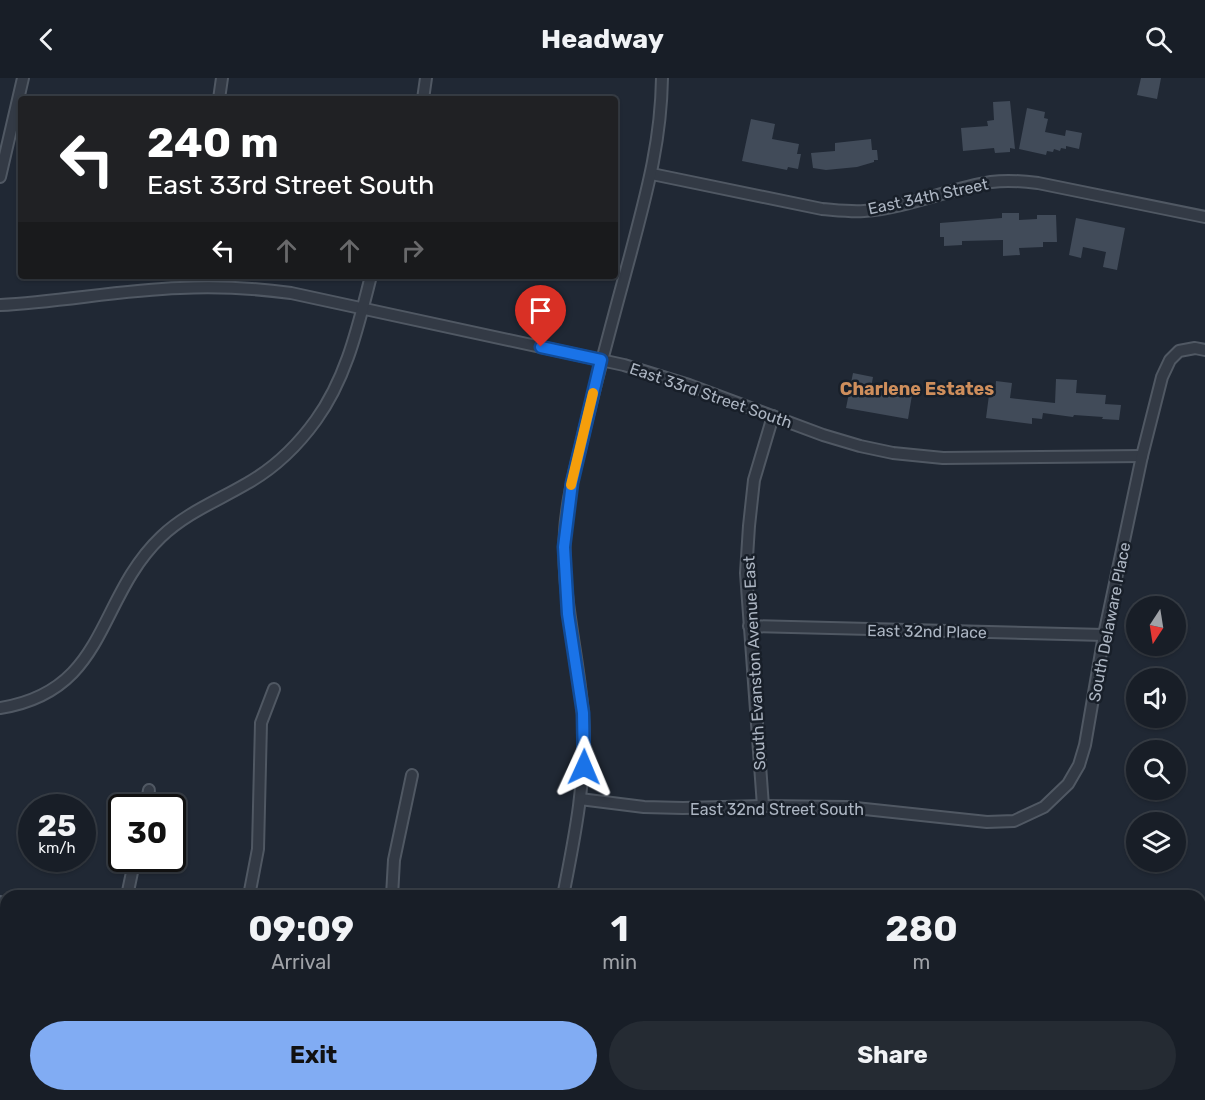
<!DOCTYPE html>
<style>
:root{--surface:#181e27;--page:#252b33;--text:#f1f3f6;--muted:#9fa2a7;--line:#363c44;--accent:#81acf3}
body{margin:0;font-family:Rubik,sans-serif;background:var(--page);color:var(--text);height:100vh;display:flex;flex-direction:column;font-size:22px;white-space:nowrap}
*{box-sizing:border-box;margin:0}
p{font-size:20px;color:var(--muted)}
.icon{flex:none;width:33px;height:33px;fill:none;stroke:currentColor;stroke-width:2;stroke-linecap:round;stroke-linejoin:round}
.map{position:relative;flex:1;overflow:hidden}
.details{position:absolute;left:0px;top:812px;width:1206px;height:212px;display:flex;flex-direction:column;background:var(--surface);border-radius:18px 18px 0 0;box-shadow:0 2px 4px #0004,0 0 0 2px var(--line)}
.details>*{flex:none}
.top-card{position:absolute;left:18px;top:18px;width:600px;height:183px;border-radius:6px;box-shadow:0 2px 4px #0004,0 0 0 2px var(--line);background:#202124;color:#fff;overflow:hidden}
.needle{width:39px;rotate:192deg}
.tools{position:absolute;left:1126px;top:518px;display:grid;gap:12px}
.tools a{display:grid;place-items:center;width:60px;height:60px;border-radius:50%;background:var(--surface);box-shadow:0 2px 4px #0004,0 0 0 2px var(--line);font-size:30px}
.speed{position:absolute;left:18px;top:716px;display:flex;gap:12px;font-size:30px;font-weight:700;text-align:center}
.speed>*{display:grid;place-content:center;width:78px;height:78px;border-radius:50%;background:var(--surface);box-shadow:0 2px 4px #0004,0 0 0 2px var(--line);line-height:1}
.speed small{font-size:15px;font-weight:400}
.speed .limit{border:3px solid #111;border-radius:9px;background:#fff;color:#111}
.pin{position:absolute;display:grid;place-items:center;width:51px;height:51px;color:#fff;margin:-62px -26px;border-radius:50% 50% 50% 0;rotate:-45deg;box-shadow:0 0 6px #0007}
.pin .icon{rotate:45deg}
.me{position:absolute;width:66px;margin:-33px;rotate:1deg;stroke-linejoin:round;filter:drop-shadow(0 0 4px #0008)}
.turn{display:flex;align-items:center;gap:21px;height:126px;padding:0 30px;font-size:27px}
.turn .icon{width:78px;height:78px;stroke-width:2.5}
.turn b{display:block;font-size:42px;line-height:51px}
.lanes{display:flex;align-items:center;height:57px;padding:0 30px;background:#0003;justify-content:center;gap:30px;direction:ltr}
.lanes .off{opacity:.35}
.eta{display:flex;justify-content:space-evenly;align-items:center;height:102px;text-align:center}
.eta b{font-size:36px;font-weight:700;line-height:42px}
.primary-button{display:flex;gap:12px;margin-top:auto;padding:12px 30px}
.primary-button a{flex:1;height:69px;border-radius:36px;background:var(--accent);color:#111;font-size:24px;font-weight:700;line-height:69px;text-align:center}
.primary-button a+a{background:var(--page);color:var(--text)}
header{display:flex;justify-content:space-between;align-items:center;height:78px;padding:0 30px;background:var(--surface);font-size:27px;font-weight:700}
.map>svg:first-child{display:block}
.water{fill:#33435b}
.building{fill:#414b59}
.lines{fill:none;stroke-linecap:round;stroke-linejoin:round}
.lane-casing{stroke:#505863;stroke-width:8}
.street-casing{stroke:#505863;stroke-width:14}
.secondary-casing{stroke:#505863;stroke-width:20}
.lane{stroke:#333a45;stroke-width:5}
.street{stroke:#333a45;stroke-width:10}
.secondary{stroke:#414958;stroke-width:16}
.route-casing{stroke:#114b97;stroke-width:15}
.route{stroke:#1a73e8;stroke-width:10}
.slow{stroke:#f59e0b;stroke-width:10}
.labels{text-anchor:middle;stroke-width:5;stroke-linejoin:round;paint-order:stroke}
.street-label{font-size:16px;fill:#acb5c2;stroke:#181f29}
.neighbourhood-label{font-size:18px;font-weight:bold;fill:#ce8e5c;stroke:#181f29}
</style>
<header><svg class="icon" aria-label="back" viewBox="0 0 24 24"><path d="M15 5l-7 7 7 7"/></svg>Headway<svg class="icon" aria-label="search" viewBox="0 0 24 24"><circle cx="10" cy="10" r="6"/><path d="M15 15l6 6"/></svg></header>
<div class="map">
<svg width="1205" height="1022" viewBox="0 0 1205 1022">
<rect width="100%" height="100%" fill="#202834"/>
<path class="water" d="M295 1017H387L398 1022H294Z"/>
<g class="building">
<path d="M1141 0H1161L1157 21 1137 17Z"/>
<path d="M1010 23 1015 71 1010 70V74L995 75 994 70 963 73 961 50 988 48 987 43 994 42 993 24Z"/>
<path d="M1027 30 1045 34 1044 40 1048 41 1045 54 1065 58 1066 52 1082 55 1079 71 1066 68V71L1061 70 1060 73 1054 71 1053 74 1047 73 1046 77 1019 71Z"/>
<path d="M751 41 775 46 772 61 799 66 797 76H801L798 91 788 89 787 92 742 83Z"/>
<path d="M871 61 872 72H877L878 82H874V84L857 89 826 92 813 90 811 75 835 73V65Z"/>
<path d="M1002 135H1019V142L1037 141V137H1056L1057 164H1043V169L1019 170 1020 177 1003 178V162L962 163V167L944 168V159H940V145L1002 140Z"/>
<path d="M1076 140 1125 150 1117 192 1103 189 1106 174 1083 169 1081 180 1069 177Z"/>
<path d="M853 295 873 299 871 310 912 317 908 341 846 330Z"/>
<path d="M1056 301 1077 302 1076 315 1106 317 1105 326 1121 327 1119 342 1102 341 1103 339 1074 337 1073 339 1043 335 1042 341 1032 340V346L986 340 989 317 995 318 996 303 1012 305 1010 320 1055 325Z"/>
</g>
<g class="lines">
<g class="lane-casing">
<g id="lane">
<path d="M6 981 3 998 6 999"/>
<path d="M0 1008 6 1009"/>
<path d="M33 1017V1022"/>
<path d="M614 1017 616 1022"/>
<path d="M746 1017 767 1022"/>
<path d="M859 1022 860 1017"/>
<path d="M874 1022 875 1017"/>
<path d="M1034 1022 1035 1017"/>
</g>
</g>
<g class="street-casing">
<g id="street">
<path d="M219 21 222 0"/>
<path d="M423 21 426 0"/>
<path d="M652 96 822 131C835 132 850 134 864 133 907 130 948 111 991 104 1006 102 1022 103 1038 105L1205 139"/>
<path d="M0 99 23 0"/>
<path d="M0 227C60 224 120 212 180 210 217 208 253 210 291 215L624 287 689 307 823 357 860 368 893 375 943 380 1142 378"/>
<path d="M749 548 1104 557"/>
<path d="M0 630C108 613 96 521 161 459 186 435 217 423 246 406 273 391 298 367 316 342 347 299 358 248 371 198"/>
<path d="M580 721 644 729 683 730 763 728 846 729 987 744 1014 743 1044 729 1068 706 1079 687 1085 667 1104 557 1142 378 1162 299 1170 282 1179 273 1195 270 1205 272"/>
<path d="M763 728 746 495 749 448 754 402 773 338"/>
<path d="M146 729 149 712"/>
<path d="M127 818 135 780"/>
<path d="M249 818 258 771 261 645 274 611"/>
<path d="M392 818 394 782 412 697"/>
<path d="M563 818C575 758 587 698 583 637 578 569 557 503 567 434 570 407 578 381 584 354 598 295 614 237 630 178 646 117 661 65 662 0"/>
<path d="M174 1022 175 1017"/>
<path d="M493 1022V1017"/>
</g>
</g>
<g class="secondary-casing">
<g id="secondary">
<path d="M0 827 6 828"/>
<path d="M908 1017 931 1022"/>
</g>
</g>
<use href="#lane" class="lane"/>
<use href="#street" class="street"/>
<use href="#secondary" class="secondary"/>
</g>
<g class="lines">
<g class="route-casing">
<path id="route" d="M541 269 601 282 572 405 564 469 568 536 583 635 584 689"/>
</g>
<use href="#route" class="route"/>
<path class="slow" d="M571 407 593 315"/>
</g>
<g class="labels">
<g class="street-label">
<text transform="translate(928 118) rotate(-12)" y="6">East 34th Street</text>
<text transform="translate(711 317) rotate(19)" y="6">East 33rd Street South</text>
<text transform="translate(1109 544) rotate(-79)" y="6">South Delaware Place</text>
<text transform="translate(927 553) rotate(1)" y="6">East 32nd Place</text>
<text transform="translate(754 585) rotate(-93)" y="6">South Evanston Avenue East</text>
<text x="777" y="737">East 32nd Street South</text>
</g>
<g class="neighbourhood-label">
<text x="917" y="317">Charlene Estates</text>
</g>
</g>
</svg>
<div class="tools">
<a><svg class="needle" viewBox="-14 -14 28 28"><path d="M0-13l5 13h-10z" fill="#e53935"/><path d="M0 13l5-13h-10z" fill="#9fa2a7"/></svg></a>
<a><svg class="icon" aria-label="sound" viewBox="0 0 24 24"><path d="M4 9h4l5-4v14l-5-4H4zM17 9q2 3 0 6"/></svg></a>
<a><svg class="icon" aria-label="search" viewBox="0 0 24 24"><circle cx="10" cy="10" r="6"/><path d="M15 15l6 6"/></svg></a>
<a><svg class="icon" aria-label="layers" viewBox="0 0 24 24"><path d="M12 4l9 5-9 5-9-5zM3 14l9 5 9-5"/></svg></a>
</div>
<div class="speed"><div>25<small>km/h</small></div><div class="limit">30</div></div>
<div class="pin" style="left:541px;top:269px;background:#d93025"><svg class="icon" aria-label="arrive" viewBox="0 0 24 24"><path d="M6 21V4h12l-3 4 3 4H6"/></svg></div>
<svg class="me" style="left:584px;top:689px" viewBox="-20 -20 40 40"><path d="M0-17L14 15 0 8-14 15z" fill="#1a73e8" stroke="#fff" stroke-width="4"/></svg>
<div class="top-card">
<div class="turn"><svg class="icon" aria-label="left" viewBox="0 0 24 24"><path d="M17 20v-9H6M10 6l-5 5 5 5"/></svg><div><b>240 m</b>East 33rd Street South</div></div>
<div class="lanes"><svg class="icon" aria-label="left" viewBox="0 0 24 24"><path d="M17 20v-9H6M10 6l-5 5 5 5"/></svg><svg class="icon off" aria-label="ahead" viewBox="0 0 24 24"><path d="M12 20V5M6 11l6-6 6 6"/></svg><svg class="icon off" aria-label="ahead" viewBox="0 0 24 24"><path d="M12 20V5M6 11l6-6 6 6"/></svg><svg class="icon off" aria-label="right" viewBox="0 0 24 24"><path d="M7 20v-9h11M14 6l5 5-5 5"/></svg></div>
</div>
<section class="details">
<div class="eta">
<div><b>09:09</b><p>Arrival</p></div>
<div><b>1</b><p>min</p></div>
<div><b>280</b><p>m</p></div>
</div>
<div class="primary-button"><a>Exit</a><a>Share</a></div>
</section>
</div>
